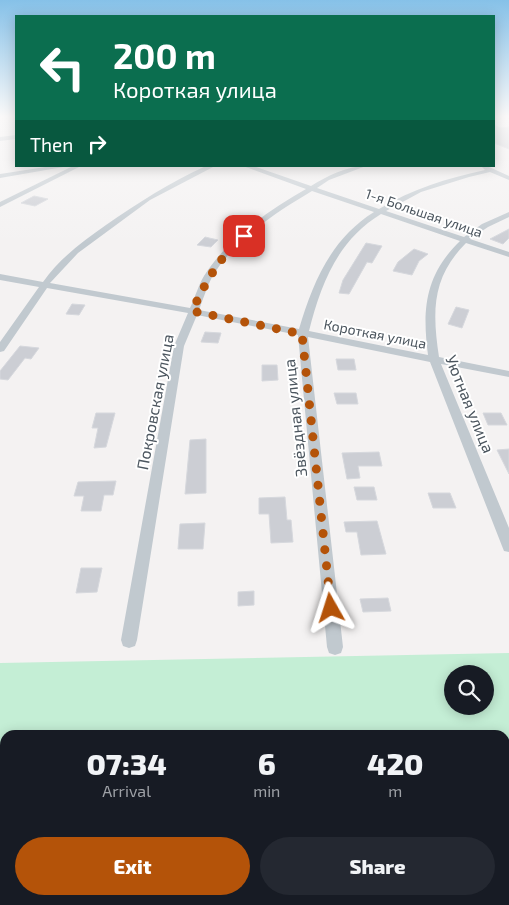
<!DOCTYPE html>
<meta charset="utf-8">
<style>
:root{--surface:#171b24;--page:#242831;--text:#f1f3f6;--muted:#9ea1a6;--accent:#b45309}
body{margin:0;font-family:"Exo 2",sans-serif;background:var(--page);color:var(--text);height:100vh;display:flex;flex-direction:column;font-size:19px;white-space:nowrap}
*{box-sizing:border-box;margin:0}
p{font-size:16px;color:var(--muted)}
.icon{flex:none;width:28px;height:28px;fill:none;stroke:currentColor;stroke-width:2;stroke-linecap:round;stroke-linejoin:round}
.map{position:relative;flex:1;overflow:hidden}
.panel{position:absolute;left:0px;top:730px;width:510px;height:175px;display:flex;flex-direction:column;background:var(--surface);border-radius:15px 15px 0 0;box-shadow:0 2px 12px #0003}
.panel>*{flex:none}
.top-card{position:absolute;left:15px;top:15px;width:480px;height:152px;border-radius:0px;box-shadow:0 2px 12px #0003;background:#0b6e4f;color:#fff;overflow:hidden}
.tools{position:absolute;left:444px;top:665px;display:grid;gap:10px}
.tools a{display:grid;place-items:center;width:50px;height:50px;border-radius:50%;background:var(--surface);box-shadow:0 2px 12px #0003;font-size:25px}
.pin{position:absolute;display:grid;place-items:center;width:42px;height:42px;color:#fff;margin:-21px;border-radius:10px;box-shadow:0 2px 8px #0006}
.me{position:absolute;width:55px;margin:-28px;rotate:354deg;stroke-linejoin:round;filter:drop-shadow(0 0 4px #0008)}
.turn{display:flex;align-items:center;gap:18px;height:105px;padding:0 15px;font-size:22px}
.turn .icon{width:65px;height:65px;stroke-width:2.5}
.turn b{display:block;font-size:35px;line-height:42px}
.then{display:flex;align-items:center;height:48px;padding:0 15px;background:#0003;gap:10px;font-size:19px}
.eta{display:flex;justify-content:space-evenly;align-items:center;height:85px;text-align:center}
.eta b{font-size:30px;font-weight:800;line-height:35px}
.action{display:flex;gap:10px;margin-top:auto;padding:10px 15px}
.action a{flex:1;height:58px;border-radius:30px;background:var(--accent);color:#fff;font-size:20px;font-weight:800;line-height:58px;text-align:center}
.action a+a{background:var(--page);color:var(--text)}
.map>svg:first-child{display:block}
.green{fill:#c4eed5;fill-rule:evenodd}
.building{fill:#ccced4;stroke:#d6d8dd}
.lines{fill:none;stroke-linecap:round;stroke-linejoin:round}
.street{fill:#c1c9cf;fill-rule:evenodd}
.secondary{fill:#c1cad4;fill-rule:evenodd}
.route{stroke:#b45309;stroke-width:9;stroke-dasharray:0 16.2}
.labels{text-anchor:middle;stroke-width:4;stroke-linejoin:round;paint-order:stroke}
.far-street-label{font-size:14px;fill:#4b555e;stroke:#fff}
.street-label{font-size:16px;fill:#4b555e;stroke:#fff}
</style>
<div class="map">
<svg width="509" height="905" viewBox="0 0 509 905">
<rect width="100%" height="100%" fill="#f4f2f2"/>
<path class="green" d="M509 653V752H505V735H5V759H0V663ZM452 674H485V706H452Z"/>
<g class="building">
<path d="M494 125 500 128 509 127V149L494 143Z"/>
<path d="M34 196 48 199 35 206 21 203Z"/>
<path d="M509 229V238L503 244 490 239Z"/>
<path d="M205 237 218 240 211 247 197 245Z"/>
<path d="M366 243 382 246 372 263 367 262 349 294 339 293 343 280Z"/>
<path d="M414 249 428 254 419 261 412 275 393 271 398 262Z"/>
<path d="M72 304 85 305 79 315 66 314Z"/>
<path d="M456 307 469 310 462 328 448 324Z"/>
<path d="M205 332 221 333 218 343 201 342Z"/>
<path d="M20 346 39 348 31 359 25 358 8 380 0 379V371Z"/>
<path d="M336 359H354L356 370H338Z"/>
<path d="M262 365H277L278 380 262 381Z"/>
<path d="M334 393H356L358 404H337Z"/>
<path d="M96 413H115L106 447 94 448 98 428H92Z"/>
<path d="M483 413H501L507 425H488Z"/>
<path d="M206 439V493L185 494 190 440Z"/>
<path d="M509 449V474L497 450Z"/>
<path d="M379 452 382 466H358L360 478 347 479 342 453Z"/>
<path d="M116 481 113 495H104L101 511H81L84 496H74L78 482Z"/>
<path d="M354 487H374L377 500H357Z"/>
<path d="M428 493H450L456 508H433Z"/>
<path d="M285 497 287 520H291L293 542 271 543 269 514H259V498Z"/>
<path d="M377 521 386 554 361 555 357 532H346L344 522Z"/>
<path d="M205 523 203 549H178L180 524Z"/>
<path d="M81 568H102L97 592 76 593Z"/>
<path d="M254 591V605L238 606V592Z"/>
<path d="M388 598 391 611 363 612 360 599Z"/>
</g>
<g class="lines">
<g class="street">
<path d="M16 135V139L0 141V137Z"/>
<path d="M52 166H69L0 178V174Z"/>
<path d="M73 166H81L0 207V202Z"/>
<path d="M206 166H215L150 200 78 253 50 283 190 308C195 298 198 286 204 276 228 238 268 211 306 189L243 166H253L311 186C327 176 347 166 366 166L329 180 317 188 379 209C412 189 448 178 485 170L481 166H487L509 176V180L490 172 469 177 421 192 386 211 464 237 482 224 509 212V217L488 227 470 239 509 252V257L466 243C432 277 432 311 439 357L509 371V377L441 364 509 528V552L504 551 502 546 430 362 308 337 343 647 341 653 335 655 329 653 327 647 298 335 197 315 184 346 137 640 135 646 129 648 123 646 121 640 174 346 188 313 47 288 4 351 0 352V342L39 287 0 280V274L43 282C60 258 82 242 106 225 138 203 170 182 206 166ZM312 191 374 212C331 239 313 282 299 329L199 310C203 299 207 287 212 277 235 239 275 213 312 191ZM381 214 460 241C425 275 422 309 428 355L309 331C321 284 337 241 381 214Z"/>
</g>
<g class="secondary">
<rect x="505" y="816" width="4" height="30"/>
<path d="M0 832H5V891L0 892Z"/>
</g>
</g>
<linearGradient id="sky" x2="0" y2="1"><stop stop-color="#86c1e8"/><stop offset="0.48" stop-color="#faf9f9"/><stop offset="1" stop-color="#faf9f9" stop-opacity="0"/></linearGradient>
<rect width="509" height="243" fill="url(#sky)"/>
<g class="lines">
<path class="route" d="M244 236C218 259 207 280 192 311L302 334 331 608"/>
</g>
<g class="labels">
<g class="far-street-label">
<text transform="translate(424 213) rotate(19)" y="5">1-я Большая улица</text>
<text transform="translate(375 334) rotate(11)" y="5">Короткая улица</text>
</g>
<g class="street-label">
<text transform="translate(155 402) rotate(-79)" y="6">Покровская улица</text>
<text transform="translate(470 404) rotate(68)" y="6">Уютная улица</text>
<text transform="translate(295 418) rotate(-96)" y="6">Звёздная улица</text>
</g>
</g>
</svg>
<div class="tools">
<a><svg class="icon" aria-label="search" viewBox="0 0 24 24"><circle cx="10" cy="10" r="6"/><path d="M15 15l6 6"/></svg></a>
</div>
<div class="pin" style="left:244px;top:236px;background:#d93025"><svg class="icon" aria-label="arrive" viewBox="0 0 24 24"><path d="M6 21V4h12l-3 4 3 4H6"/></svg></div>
<svg class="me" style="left:331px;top:608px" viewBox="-20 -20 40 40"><path d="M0-17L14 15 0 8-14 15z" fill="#b45309" stroke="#fff" stroke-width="4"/></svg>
<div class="top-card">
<div class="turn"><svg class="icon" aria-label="left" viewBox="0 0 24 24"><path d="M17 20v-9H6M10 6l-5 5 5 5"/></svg><div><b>200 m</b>Короткая улица</div></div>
<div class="then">Then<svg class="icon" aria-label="right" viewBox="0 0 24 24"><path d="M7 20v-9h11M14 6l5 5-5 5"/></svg></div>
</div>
<section class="panel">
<div class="eta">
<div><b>07:34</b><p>Arrival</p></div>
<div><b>6</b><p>min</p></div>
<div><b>420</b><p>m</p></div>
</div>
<div class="action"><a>Exit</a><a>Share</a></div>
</section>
</div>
